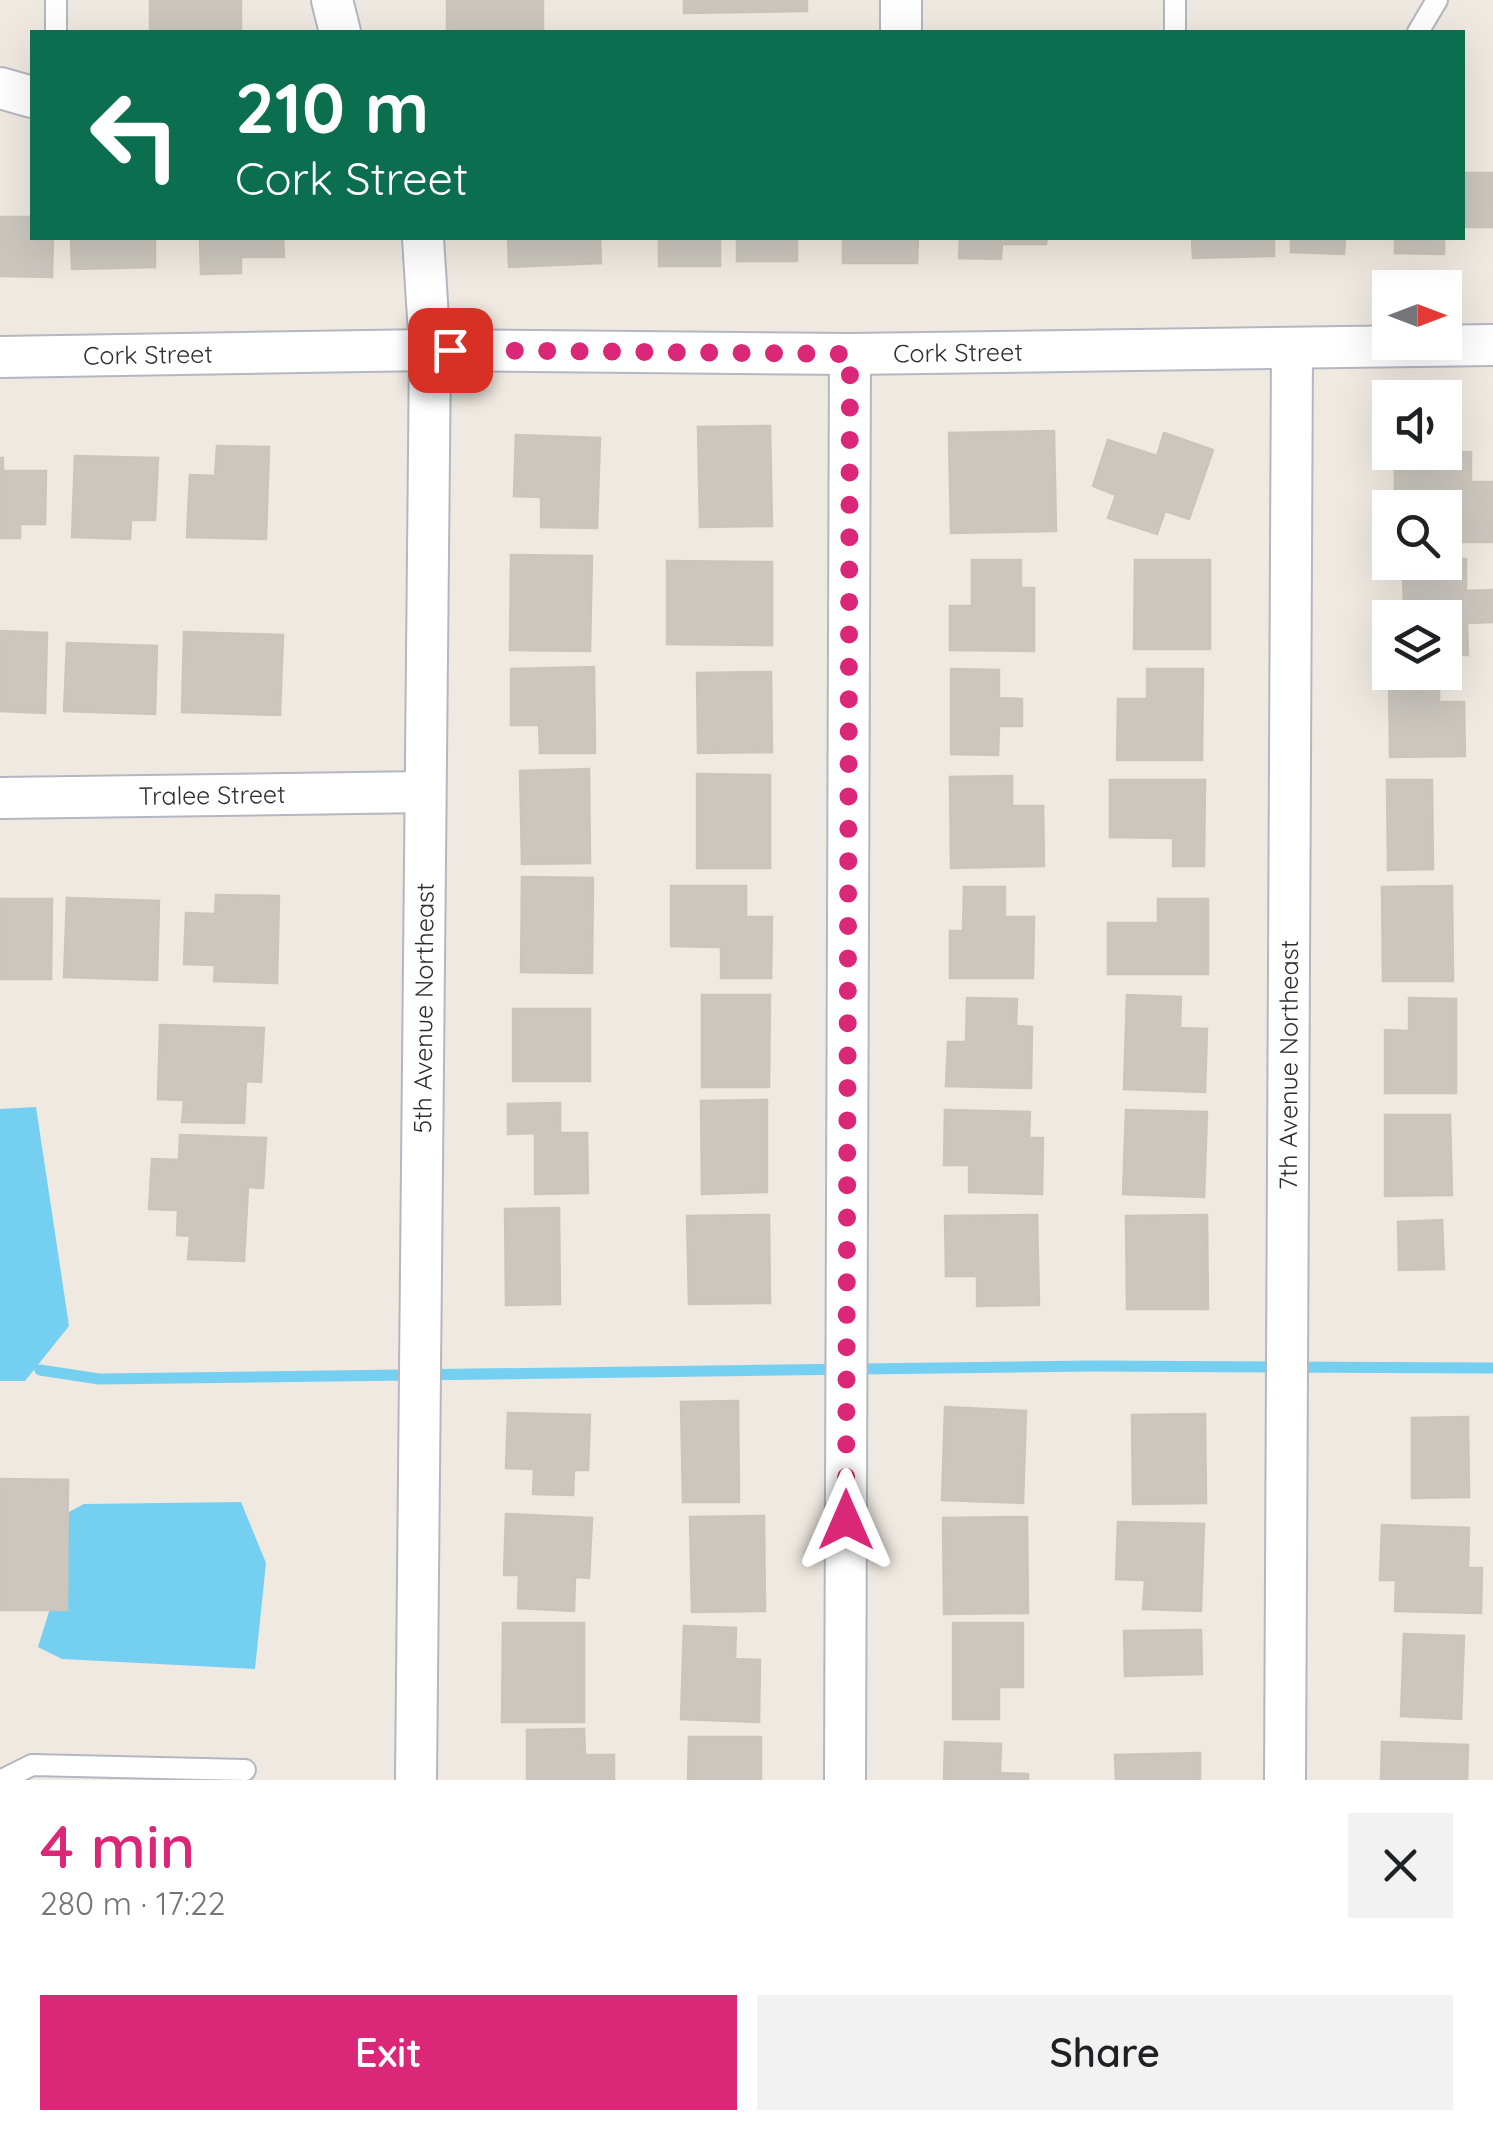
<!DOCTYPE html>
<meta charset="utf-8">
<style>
:root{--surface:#fff;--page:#f2f2f2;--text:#202124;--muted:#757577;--accent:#db2777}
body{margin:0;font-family:Quicksand,sans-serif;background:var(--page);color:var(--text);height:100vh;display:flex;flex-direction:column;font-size:38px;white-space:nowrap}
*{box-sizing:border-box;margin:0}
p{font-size:32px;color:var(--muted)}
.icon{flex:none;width:55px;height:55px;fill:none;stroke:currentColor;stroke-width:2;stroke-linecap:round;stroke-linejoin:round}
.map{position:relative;height:1780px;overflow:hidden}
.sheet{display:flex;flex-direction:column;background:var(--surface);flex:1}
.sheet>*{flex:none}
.top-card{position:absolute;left:30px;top:30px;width:1435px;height:210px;border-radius:0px;box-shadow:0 10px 40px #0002;background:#0b6e4f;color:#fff;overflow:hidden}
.needle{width:65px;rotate:90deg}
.fabs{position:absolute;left:1372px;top:270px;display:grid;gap:20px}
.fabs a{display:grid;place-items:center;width:90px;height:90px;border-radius:0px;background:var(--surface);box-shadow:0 10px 40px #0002;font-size:50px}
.pin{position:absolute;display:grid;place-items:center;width:85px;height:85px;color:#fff;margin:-42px;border-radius:20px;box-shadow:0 5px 15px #0006}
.me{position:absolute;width:110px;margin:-55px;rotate:0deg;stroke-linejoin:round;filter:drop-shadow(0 0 8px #0008)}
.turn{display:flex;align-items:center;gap:35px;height:210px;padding:0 40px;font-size:45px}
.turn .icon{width:130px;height:130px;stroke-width:2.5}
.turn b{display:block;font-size:70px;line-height:85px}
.round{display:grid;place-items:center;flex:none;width:105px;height:105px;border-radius:0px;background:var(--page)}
.overview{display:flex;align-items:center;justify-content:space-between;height:170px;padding:0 40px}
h1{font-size:60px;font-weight:600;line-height:75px;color:var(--accent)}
.button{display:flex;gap:20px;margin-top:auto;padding:20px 40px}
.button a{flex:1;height:115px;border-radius:0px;background:var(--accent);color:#fff;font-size:40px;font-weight:600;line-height:115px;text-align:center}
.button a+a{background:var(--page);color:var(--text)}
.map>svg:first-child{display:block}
.water{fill:#75cff0}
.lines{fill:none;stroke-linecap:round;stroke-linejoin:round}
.stream{stroke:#75cff0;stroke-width:11}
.building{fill:#cbc7bf;stroke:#cbc5ba;stroke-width:2.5}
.lane-casing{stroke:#b4b7c1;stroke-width:24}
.street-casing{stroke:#b4b7c1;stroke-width:44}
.lane{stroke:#fff;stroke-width:20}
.street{stroke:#fff;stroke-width:40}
.route{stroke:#db2777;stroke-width:18;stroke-dasharray:0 32.4}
.labels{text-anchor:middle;stroke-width:8;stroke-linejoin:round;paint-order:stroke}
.street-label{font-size:25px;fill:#2e2e2e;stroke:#fff}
</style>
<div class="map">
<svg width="1493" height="1780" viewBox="0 0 1493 1780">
<rect width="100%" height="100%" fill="#efe9e1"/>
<g class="water">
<path d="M36 1107 69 1326 25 1381H0V1109Z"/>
<path d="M241 1502 266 1563 255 1669 62 1659 38 1647 61 1573 48 1523 84 1504Z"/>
</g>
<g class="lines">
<path class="stream" d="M40 1370 99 1379 1093 1366 1493 1368"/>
</g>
<g class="building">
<path d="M150 0H241V31L150 32Z"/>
<rect x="447" y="0" width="96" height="31"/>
<path d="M684 0H807V11L684 13Z"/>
<rect x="1462" y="173" width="31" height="54"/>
<path d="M0 217H32V238H53L52 277 0 276Z"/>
<path d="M71 238H155V267L72 269Z"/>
<path d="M200 238H283L284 257H241V273L201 274Z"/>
<path d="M508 238H600L601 263 509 267Z"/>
<rect x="659" y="238" width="61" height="28"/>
<rect x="737" y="238" width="60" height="23"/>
<path d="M843 238H918L917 263H843Z"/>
<path d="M960 238H1047L1046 244H1002L1001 259 959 258Z"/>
<path d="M1192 238H1274V256L1193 258Z"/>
<path d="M1291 238H1345L1344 254 1291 252Z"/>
<path d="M1395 238H1444V254L1395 253Z"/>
<path d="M770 426 772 526 700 527 698 427Z"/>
<path d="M1054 431 1056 531 951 533 949 433Z"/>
<path d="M1164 433 1213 450 1189 519 1165 511 1157 534 1108 518 1116 495 1093 486 1108 440 1157 456Z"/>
<path d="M516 435 600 438 597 528 541 527V497L514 496Z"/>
<path d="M217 446 269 447 266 539 187 537 190 475 215 476Z"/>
<path d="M1471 452V482H1493V542H1445V508H1395V454Z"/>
<path d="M75 456 158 458 155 520H131L130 539 72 537Z"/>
<path d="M0 458H3V471H46L45 524H20V538H0Z"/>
<path d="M511 555 592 556 590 651 510 650Z"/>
<path d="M1445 559H1466V591L1493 590V622L1467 623 1468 655H1445V618H1404L1403 562H1445Z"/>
<path d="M972 560H1021V588H1034V651L950 650V606H972Z"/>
<path d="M1135 560H1210V649H1134Z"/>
<path d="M667 561 772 562V645L667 644Z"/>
<path d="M0 631 47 633 45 713 0 711Z"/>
<path d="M184 632 283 635 280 715 182 712Z"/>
<path d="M67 643 157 646 155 714 64 711Z"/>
<path d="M594 667 595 753H540L539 725H511V669Z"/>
<path d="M951 669 999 670V698L1022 699V726H999L998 755 951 754Z"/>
<path d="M1147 669H1203L1202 760H1117L1118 699H1147Z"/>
<path d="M771 672 772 752 698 753 697 673Z"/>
<path d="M1389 676H1439V702H1464L1465 756 1390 757Z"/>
<path d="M589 769 590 863 522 864 520 771Z"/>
<path d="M697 774 770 775V868H697Z"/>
<path d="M1012 776V806H1043L1044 866 951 868 950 777Z"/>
<path d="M1110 780H1205L1204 866H1173V838L1110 837Z"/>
<path d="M1387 780H1432L1433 869 1388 870Z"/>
<path d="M522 877 593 878 592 973 521 972Z"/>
<path d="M671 886H746V917H772L771 978H721V947L671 946Z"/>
<path d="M1452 886 1453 981H1383L1382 887Z"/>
<path d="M964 887H1005V917H1034L1033 978H950V931H963Z"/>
<path d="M216 895 279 896 277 983 214 981 215 965 184 964 186 913 215 914Z"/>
<path d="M67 898 159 901 157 980 64 977Z"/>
<path d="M0 899H52L51 979H0Z"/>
<path d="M1158 899H1208V974H1108V923H1158Z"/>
<path d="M702 995H770L769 1087H702Z"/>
<path d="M1127 995 1181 997 1180 1028 1207 1029 1205 1092 1124 1089Z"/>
<path d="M967 998 1017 999 1016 1026 1032 1027 1031 1088 946 1086 948 1042H966Z"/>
<path d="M1409 998 1456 999V1093H1385V1030L1409 1031Z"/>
<rect x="513" y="1009" width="77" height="72"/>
<path d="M160 1025 264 1028 261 1082 246 1081 244 1123 182 1122 184 1100 158 1099Z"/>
<path d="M767 1100V1192L702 1194 701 1101Z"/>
<path d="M560 1103V1133H587L588 1193 535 1194V1133L508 1134V1104Z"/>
<path d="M945 1110 1030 1112 1029 1138H1043L1042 1194 969 1192V1165H944Z"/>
<path d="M1126 1110 1207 1112 1204 1197 1123 1194Z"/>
<path d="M1385 1115H1450L1452 1195 1385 1196Z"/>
<path d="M180 1135 266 1138 263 1188 248 1187 244 1261 188 1259 190 1236 177 1235 178 1210 149 1209 152 1159 179 1160Z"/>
<path d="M559 1208 560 1304 506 1305 505 1209Z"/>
<path d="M769 1215 770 1303 689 1304 687 1216Z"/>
<path d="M1037 1215 1039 1305 977 1306V1276H946L945 1216Z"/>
<path d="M1207 1215 1208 1309H1127L1126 1216Z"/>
<path d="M1442 1220 1444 1269 1399 1270 1398 1222Z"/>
<path d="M738 1401 739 1502H683L681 1402Z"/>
<path d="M945 1407 1026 1411 1023 1503 942 1500Z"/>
<path d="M508 1413 590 1415 588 1470H574L573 1495 533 1494 534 1469 506 1468Z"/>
<path d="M1205 1414 1206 1503 1133 1504 1132 1415Z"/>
<path d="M1468 1417 1469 1497 1412 1498V1418Z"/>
<path d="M0 1479 68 1480 67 1610H0Z"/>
<path d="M506 1514 592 1518 589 1578 575 1577 574 1611 518 1608 519 1575H504Z"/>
<path d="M764 1516 765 1611 692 1612 690 1517Z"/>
<path d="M1027 1517 1028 1613 944 1614 943 1518Z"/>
<path d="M1118 1522 1204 1524 1201 1611 1143 1609 1145 1580 1116 1579Z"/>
<path d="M1382 1525 1469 1528 1468 1568H1482L1481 1613 1395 1611 1396 1580H1380Z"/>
<path d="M503 1623H584V1722H502Z"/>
<path d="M953 1623H1023V1687H999V1719H953Z"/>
<path d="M684 1626 736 1628 735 1659 760 1660 759 1722 681 1719Z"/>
<path d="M1201 1630 1202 1674 1125 1676 1124 1631Z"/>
<path d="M1404 1634 1464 1636 1461 1719 1401 1716Z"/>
<path d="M584 1729 585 1755H614V1780H527V1730Z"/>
<path d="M689 1737H761V1780H688Z"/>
<path d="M945 1742 1001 1744 1000 1773 1028 1774V1780H944Z"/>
<path d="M1382 1742 1468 1745 1467 1780H1381Z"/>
<path d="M1200 1753V1780H1116L1115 1755Z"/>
</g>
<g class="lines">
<g class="lane-casing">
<g id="lane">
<path d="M1175 0V32"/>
<path d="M56 32V0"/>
<path d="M1418 32 1437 0"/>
<path d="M2 1780 32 1765 245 1770"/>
</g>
</g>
<g class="street-casing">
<g id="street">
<path d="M332 0 340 32"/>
<path d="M901 32V0"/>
<path d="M0 88 32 97"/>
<path id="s1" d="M0 357 430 350 850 354 1493 345"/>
<path id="s2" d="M0 798 425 792"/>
<path id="s3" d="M416 1780 430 350 423 238"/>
<path d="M845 1780 850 354"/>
<path id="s4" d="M1285 1780 1292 348"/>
</g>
</g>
<use href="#lane" class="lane"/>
<use href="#street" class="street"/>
</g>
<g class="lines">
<path class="route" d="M450 350 850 354 846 1520"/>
</g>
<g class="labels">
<g class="street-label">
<text dy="9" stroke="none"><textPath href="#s1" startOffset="958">Cork Street</textPath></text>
<text dy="9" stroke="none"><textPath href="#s1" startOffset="148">Cork Street</textPath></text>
<text dy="9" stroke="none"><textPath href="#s2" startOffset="212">Tralee Street</textPath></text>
<text dy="9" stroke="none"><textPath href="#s3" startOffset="772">5th Avenue Northeast</textPath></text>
<text dy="9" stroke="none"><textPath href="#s4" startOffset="715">7th Avenue Northeast</textPath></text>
</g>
</g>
</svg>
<div class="fabs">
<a><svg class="needle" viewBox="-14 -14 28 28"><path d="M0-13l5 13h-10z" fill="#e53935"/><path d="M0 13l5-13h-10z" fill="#757577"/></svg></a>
<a><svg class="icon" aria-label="sound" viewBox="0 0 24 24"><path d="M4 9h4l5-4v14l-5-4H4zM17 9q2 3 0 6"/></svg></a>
<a><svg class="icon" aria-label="search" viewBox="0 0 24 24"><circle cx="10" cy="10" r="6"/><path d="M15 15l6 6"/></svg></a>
<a><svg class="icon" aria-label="layers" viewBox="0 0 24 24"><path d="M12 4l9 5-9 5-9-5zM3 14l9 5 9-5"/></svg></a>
</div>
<div class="pin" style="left:450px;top:350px;background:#d93025"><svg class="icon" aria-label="arrive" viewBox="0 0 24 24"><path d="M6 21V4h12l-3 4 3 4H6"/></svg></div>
<svg class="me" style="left:846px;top:1520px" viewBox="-20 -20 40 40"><path d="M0-17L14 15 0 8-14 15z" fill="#db2777" stroke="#fff" stroke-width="4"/></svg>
<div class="top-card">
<div class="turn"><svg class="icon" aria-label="left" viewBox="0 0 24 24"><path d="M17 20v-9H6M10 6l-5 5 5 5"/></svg><div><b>210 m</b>Cork Street</div></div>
</div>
</div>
<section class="sheet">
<div class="overview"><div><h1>4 min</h1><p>280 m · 17:22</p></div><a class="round"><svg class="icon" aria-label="close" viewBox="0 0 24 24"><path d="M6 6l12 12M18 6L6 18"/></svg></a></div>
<div class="button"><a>Exit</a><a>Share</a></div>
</section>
